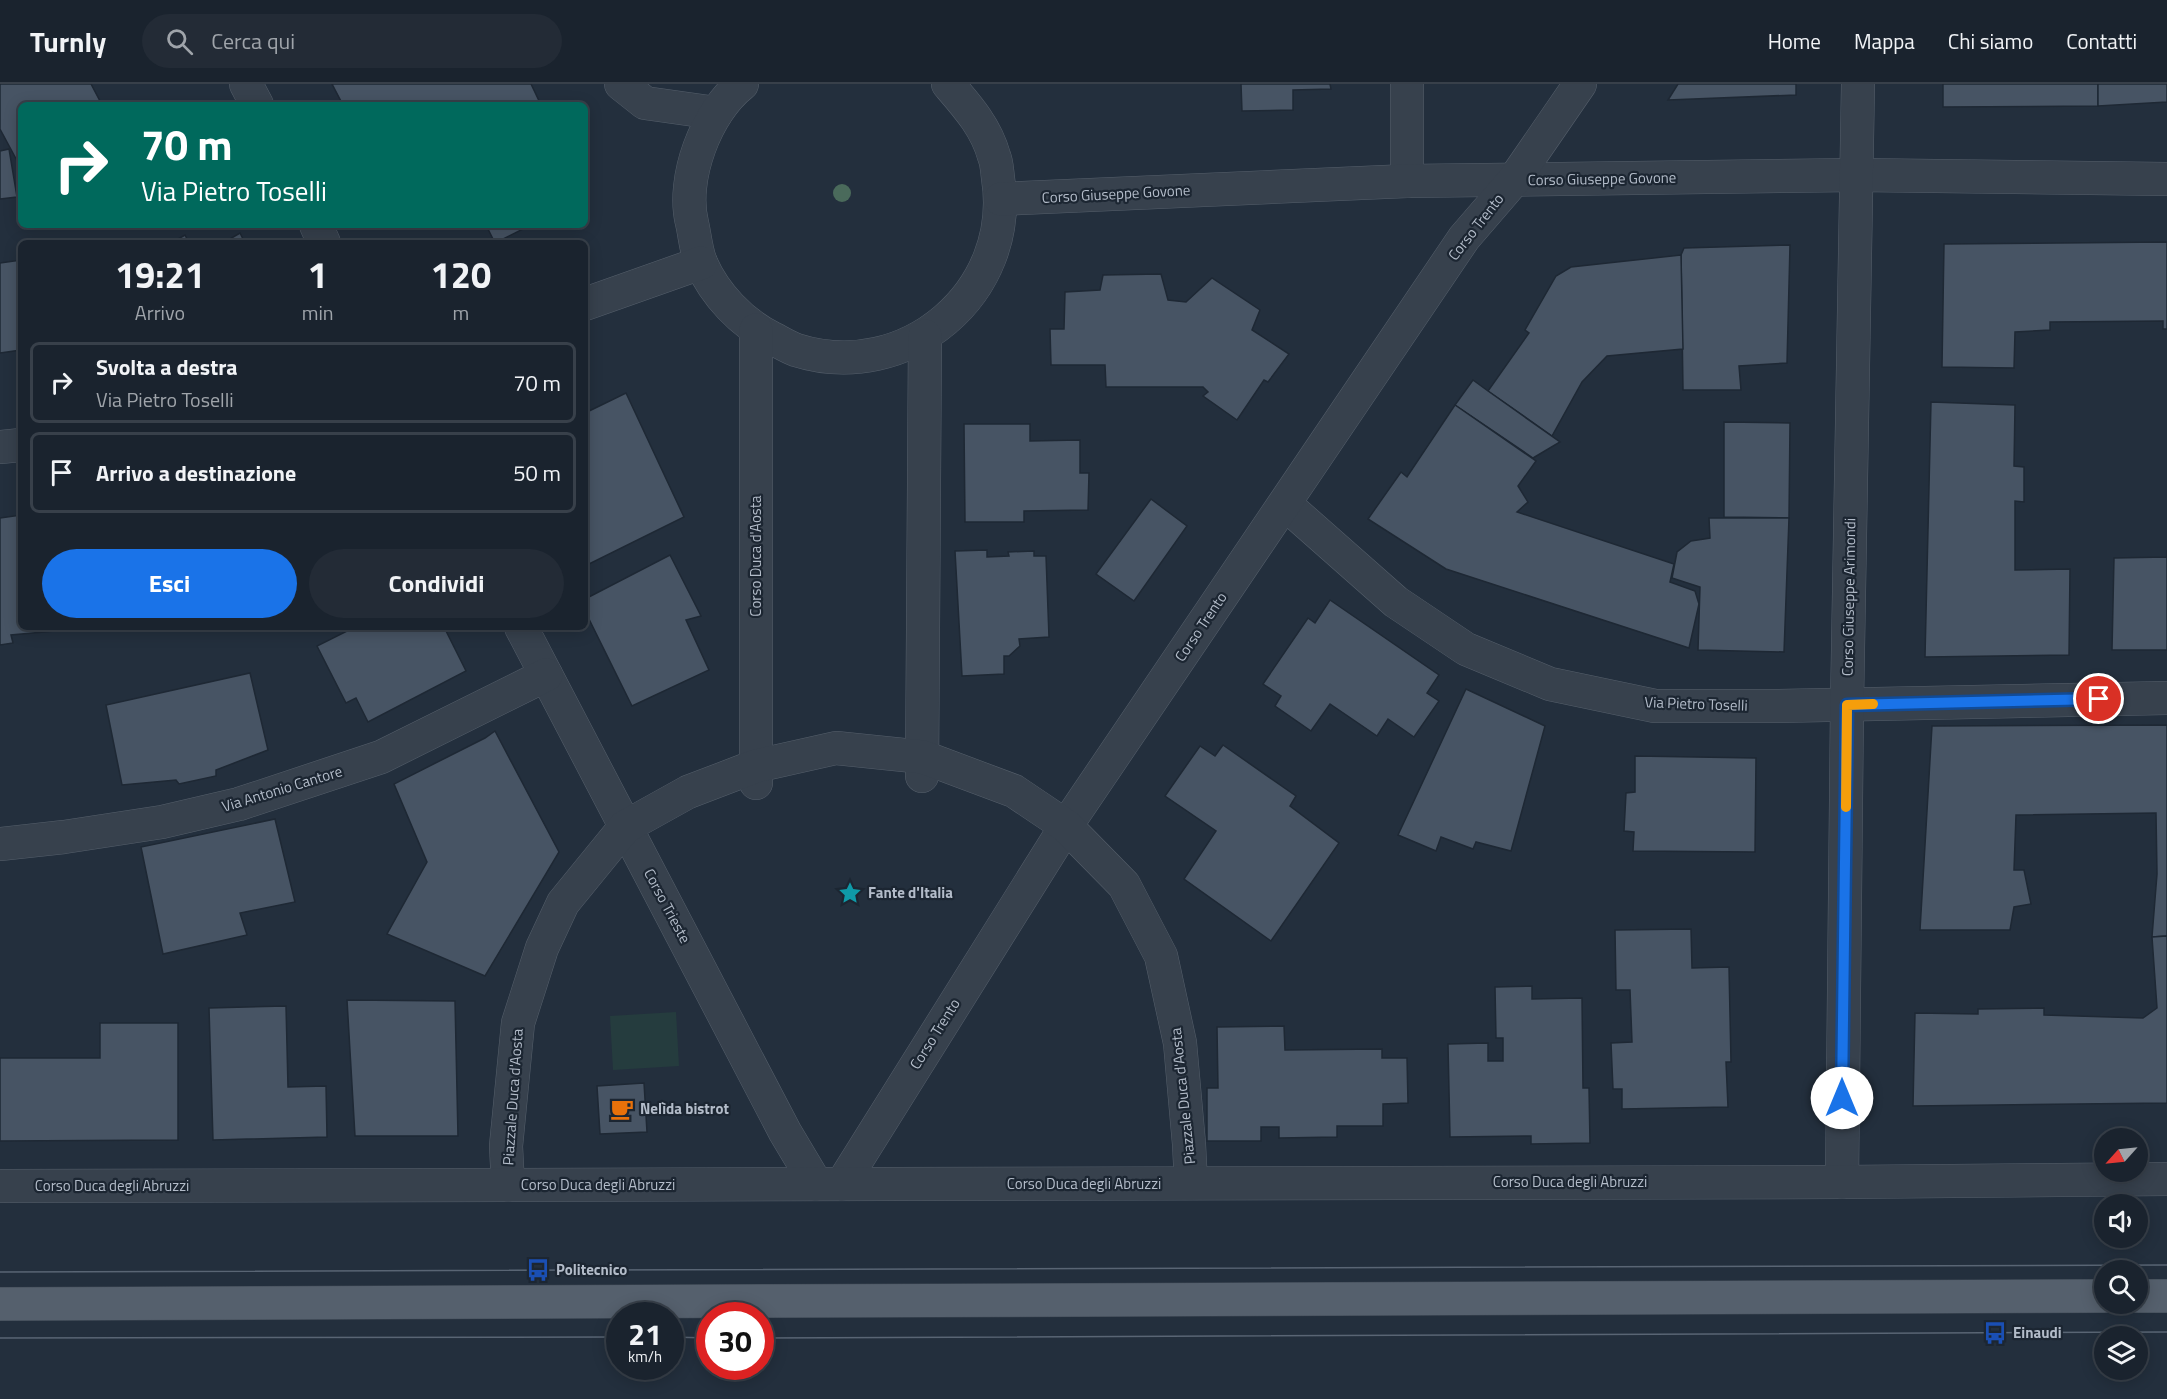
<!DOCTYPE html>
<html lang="it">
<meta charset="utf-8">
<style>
:root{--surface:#1a232e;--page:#232b36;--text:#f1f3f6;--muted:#9fa4aa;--line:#38404a;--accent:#1a73e8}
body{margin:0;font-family:"Titillium Web",sans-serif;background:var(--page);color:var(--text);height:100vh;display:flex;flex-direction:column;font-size:22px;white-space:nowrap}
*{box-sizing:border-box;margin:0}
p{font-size:20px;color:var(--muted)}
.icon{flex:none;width:33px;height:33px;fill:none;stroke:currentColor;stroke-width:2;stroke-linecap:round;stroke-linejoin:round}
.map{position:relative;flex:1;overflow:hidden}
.details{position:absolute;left:18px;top:156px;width:570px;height:390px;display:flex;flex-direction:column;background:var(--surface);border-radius:9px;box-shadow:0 3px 15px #0003,0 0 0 2px var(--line)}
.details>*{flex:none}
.guide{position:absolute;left:18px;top:18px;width:570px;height:126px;border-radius:9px;box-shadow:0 3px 15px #0003,0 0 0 2px var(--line);background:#00695c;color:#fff;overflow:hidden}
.needle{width:39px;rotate:243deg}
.fabs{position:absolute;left:2094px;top:1044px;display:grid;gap:12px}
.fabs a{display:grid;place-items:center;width:54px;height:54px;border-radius:50%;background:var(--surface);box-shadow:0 3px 15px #0003,0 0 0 2px var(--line);font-size:30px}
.speed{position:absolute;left:606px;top:1218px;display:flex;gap:12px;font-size:30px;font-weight:700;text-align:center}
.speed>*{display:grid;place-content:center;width:78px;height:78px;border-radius:50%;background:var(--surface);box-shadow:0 3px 15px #0003,0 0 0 2px var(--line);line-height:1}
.speed small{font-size:15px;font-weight:400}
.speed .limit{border:9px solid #d22;background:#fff;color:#111}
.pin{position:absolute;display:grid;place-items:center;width:51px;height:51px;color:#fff;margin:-26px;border:3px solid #fff;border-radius:50%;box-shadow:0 2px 6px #0007}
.me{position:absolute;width:66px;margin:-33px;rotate:0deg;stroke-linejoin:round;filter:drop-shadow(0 0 4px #0008)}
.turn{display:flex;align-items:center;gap:21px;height:126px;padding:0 24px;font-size:27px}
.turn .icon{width:78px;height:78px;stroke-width:2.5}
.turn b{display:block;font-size:42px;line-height:51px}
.eta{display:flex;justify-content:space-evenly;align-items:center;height:102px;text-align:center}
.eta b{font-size:36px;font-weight:700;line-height:42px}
.button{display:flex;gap:12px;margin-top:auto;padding:12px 24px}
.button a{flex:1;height:69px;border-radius:36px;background:var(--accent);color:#fff;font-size:24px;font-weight:700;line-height:69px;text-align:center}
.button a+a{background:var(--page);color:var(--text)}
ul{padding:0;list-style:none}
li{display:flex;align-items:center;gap:18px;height:81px;margin:0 12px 9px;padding:0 12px;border:3px solid var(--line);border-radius:9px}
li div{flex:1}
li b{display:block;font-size:22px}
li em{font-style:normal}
header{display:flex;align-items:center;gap:36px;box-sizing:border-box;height:84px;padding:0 30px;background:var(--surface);border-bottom:2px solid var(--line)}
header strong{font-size:28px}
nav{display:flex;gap:33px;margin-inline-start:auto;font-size:21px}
.search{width:420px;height:54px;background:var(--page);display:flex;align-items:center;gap:15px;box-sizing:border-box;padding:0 21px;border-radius:33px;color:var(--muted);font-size:22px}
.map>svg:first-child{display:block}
.green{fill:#253c3e}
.building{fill:#475464;stroke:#1e2834;stroke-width:1.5}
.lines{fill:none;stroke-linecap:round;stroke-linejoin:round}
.minor-casing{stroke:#555f6b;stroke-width:34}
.major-casing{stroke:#404a56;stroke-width:34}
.minor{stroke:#37414d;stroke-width:33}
.major{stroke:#55606d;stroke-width:33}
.tram{stroke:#596574;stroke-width:1.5}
.tree{fill:#4a6a5b}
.route-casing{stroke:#114b97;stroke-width:15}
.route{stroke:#1a73e8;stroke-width:10}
.slow{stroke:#f59e0b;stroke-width:10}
.labels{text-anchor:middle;stroke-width:4.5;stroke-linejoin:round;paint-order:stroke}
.street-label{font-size:15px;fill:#b3bcc9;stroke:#1c2632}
.poi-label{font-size:15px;font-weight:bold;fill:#b3bcc9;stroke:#1c2632;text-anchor:start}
</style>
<header>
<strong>Turnly</strong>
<div class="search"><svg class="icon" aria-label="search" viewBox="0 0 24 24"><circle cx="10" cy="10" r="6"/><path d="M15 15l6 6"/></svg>Cerca qui</div>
<nav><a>Home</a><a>Mappa</a><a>Chi siamo</a><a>Contatti</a></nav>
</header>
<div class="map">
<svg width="2167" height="1315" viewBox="0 0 2167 1315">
<rect width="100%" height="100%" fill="#232f3d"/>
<path class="green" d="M676 928 679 982 613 986 610 932Z"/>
<g class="building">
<path d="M0 0H91L101 19 98 21H21V84L0 45Z"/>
<path d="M332 0H531L541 21H343Z"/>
<path d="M1241 0H1330L1331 5 1293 6V26L1242 27Z"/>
<path d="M1678 0H1796V11L1668 16Z"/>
<path d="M1943 0H2098V22L1943 23Z"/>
<path d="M2098 0H2167V18L2098 22Z"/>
<path d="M9 65 17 113 0 115V67Z"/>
<path d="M486 141H531L495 159Z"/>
<path d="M240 149 245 159H223Z"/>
<path d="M185 151 189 159H171Z"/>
<path d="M2167 158V245H2163V237L2050 238V246L2015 248 2014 284 1942 283 1944 160Z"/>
<path d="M1790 161 1787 279 1739 282 1741 306H1683L1681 171 1684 164Z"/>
<path d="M1681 171 1683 265 1607 272 1582 298 1552 352 1488 307 1529 249 1525 246 1556 192 1571 183Z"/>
<path d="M21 176V266L0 269V179Z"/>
<path d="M1161 190 1168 216 1186 218 1212 194 1260 226 1252 246 1289 270 1268 298 1264 296 1237 336 1203 312 1208 308 1203 303H1106L1105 281H1051L1050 245H1064L1065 208 1100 206 1103 191Z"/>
<path d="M1473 296 1488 307 1560 358 1533 374 1455 321Z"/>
<path d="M626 309 684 433 585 482V329Z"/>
<path d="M1931 318 2015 321 2014 382 2024 383V418L2015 417V486L2070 485 2069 571 1925 573Z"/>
<path d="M1455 321 1536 377 1518 402 1528 418 1517 428 1674 480 1670 498 1695 507 1699 520 1689 564 1446 485 1368 435 1401 388 1407 393Z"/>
<path d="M1724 338 1790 339 1789 434 1724 433Z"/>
<path d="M964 340H1030V357L1080 356V389H1089L1088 426 1024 427V438H965Z"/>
<path d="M1151 415 1187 442 1134 517 1096 490Z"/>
<path d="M21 431V543L77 545 11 551 13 559 0 561V434Z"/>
<path d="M1709 434H1789L1784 568 1698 566 1700 503 1672 494 1677 468 1691 457 1710 454Z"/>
<path d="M987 466V473L1009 472 1008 468 1034 467V472H1046L1049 553 1019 555 1020 562 1009 572H1004V590L962 592 955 467Z"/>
<path d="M2167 466V566H2112L2114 474 2167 473Z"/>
<path d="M670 471 701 532 686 536 709 586 632 622 585 527V515Z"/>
<path d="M1330 516 1439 591 1427 609 1439 617 1414 653 1388 635 1377 652 1330 620 1311 647 1275 622 1281 612 1263 600 1308 534 1315 539Z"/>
<path d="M355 543H444L466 587 368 638 356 614 346 619 317 562Z"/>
<path d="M250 589 268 666 216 686V692L179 700 176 696 122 701 106 621Z"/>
<path d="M1466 605 1545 642 1511 767 1476 758 1473 765 1441 753 1436 767 1398 751Z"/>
<path d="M2167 641V852L2152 853 2157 790 2156 729 2016 731 2014 786H2024L2031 820 2014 823 2010 846H1920L1932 642Z"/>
<path d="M495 647 559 768 485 892 387 850 427 778 394 700 485 654Z"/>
<path d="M1223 661 1296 712 1290 722 1339 759 1271 857 1184 795 1216 747 1165 712 1200 662 1215 672Z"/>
<path d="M1635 672 1756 674 1755 768 1633 767 1634 748 1624 747 1626 709 1635 708Z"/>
<path d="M275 735 295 818 240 829 247 851 163 870 141 763Z"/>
<path d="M1691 845 1692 884 1729 883 1731 978H1726L1728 1023 1622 1025V1005H1613L1611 959 1632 958 1630 906H1616L1615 846Z"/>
<path d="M2167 852V1019L1913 1022 1915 929 1978 930V925L2044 924V931L2143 934 2157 924 2152 853Z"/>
<path d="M1532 902V915L1582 914 1583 1004H1589L1590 1059 1531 1060V1052L1450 1053 1448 960 1488 959V977H1503V954H1496L1495 903Z"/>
<path d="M347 916 455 917 458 1052H355Z"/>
<path d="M286 922 288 1003 326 1002 327 1053 213 1056 209 924Z"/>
<path d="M100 939H178V1056L0 1057V974H100Z"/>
<path d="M1284 942 1285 966 1382 965V974H1407L1408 1019 1383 1020V1042H1337V1053L1279 1054V1043H1261V1057H1207V1004H1218L1217 943Z"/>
<path d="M644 999 647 1048 600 1050 597 1002Z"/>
</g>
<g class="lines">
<g class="minor-casing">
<g id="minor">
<path d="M246 0 257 21"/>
<path d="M621 0 645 19 716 29"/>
<path d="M742 0C706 28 681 95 692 139 695 152 696 167 701 179 715 211 742 239 772 254 780 258 788 263 796 266 906 301 1016 208 998 94 997 87 997 79 994 72 986 43 967 22 948 0"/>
<path d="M1407 0V97"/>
<path d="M1001 115 1407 97 1857 91 2167 95"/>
<path d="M316 141 324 159"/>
<path d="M585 220 701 179"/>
<path d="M0 363 21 361"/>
<path d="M1285 420 1396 518 1466 565 1550 600 1655 622H1774L2167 614"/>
<path d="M521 543 785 1048 816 1100"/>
<path d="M922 692 925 252"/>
<path d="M756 699V246"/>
<path d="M0 760 64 753 162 738 239 720 381 673 546 591"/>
<path d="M1842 1098 1847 621 1858 0"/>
<path d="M842 1100 1066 742 1464 154 1514 96 1580 0"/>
<path d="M508 1101 506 1062 518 939 542 864 563 819 625 743 688 708 756 682 836 664 923 673 1014 707 1066 742 1124 801 1161 872 1180 959 1189 1060 1191 1099"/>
<path d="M0 1102 1842 1098 2167 1095"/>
</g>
</g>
<g class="major-casing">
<g id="major">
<path d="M2138 1212H2167"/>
<path d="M0 1220 2104 1212"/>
</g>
</g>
<use href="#minor" class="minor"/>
<use href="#major" class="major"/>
<g class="tram">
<path d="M0 1188 2167 1181"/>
<path d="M670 1253 710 1254"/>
<path d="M0 1254 620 1253"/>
<path d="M760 1254 2167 1248"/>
</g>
</g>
<circle class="tree" cx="842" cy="109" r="9"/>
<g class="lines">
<g class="route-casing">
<path id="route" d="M1842 1014 1847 621 2099 615"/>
</g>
<use href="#route" class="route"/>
<path class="slow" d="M1846 723 1847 621 1873 620"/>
</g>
<defs>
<g id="sight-bare" transform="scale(1.8)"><path d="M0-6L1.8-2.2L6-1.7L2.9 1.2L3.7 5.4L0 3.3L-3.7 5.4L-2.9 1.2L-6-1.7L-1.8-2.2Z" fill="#0f9aa8" stroke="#1c2632" stroke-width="2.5" paint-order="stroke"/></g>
<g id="cafe-bare" transform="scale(1.8)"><path d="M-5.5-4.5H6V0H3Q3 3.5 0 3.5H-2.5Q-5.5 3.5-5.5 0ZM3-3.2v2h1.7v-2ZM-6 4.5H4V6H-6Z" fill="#e8710a" stroke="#1c2632" stroke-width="2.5" paint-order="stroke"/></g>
<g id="bus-bare" transform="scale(1.8)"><path d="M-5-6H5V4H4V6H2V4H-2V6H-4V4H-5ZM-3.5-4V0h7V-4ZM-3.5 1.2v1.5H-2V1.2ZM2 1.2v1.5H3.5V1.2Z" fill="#1a4fb4" stroke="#1c2632" stroke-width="2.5" paint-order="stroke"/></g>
</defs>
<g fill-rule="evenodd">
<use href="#sight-bare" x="850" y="809"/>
<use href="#cafe-bare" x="622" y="1025"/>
<use href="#bus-bare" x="538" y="1186"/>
<use href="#bus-bare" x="1995" y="1249"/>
</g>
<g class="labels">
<g class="street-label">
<text transform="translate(1602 95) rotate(-1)" y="5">Corso Giuseppe Govone</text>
<text transform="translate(1116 110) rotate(-3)" y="5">Corso Giuseppe Govone</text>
<text transform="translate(1476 143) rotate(-52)" y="5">Corso Trento</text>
<text transform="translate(756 472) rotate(-90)" y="5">Corso Duca d'Aosta</text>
<text transform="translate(1849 513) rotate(-89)" y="5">Corso Giuseppe Arimondi</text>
<text transform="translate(1201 543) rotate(-56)" y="5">Corso Trento</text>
<text transform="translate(1696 620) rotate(2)" y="5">Via Pietro Toselli</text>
<text transform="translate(282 705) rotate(-17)" y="5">Via Antonio Cantore</text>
<text transform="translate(667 822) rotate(62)" y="5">Corso Trieste</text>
<text transform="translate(935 950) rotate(-58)" y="5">Corso Trento</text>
<text transform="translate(1183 1012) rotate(-96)" y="5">Piazzale Duca d'Aosta</text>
<text transform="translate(513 1013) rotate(-86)" y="5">Piazzale Duca d'Aosta</text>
<text x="1570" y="1103">Corso Duca degli Abruzzi</text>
<text x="1084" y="1105">Corso Duca degli Abruzzi</text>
<text x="598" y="1106">Corso Duca degli Abruzzi</text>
<text x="112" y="1107">Corso Duca degli Abruzzi</text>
</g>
<g class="poi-label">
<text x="868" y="814">Fante d'Italia</text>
<text x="640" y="1030">Nelìda bistrot</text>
<text x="556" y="1191">Politecnico</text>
<text x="2013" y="1254">Einaudi</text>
</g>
</g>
</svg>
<div class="fabs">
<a><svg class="needle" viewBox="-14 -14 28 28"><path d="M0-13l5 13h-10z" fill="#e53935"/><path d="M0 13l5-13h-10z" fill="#9fa4aa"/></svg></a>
<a><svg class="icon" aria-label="sound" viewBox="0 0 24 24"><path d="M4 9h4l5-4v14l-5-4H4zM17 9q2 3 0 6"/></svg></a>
<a><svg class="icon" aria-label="search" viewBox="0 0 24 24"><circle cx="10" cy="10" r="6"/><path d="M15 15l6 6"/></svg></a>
<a><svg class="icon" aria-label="layers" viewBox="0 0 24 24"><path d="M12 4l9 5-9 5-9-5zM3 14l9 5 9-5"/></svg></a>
</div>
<div class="speed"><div>21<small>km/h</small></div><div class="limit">30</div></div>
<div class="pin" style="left:2099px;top:615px;background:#d93025"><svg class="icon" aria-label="arrive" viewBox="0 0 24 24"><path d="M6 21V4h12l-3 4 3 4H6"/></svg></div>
<svg class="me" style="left:1842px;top:1014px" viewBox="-20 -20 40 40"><circle r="19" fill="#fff"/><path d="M0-13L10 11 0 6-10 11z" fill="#1a73e8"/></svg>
<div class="guide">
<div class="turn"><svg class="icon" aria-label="right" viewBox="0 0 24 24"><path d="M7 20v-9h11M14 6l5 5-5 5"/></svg><div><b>70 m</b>Via Pietro Toselli</div></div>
</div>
<section class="details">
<div class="eta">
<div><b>19:21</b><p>Arrivo</p></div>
<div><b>1</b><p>min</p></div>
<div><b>120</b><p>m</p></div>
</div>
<ul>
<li><svg class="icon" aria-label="right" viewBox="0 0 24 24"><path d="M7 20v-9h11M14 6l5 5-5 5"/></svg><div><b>Svolta a destra</b><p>Via Pietro Toselli</p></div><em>70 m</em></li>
<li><svg class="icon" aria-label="arrive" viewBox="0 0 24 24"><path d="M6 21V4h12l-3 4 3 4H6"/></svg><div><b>Arrivo a destinazione</b></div><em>50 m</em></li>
</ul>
<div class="button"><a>Esci</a><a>Condividi</a></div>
</section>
</div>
